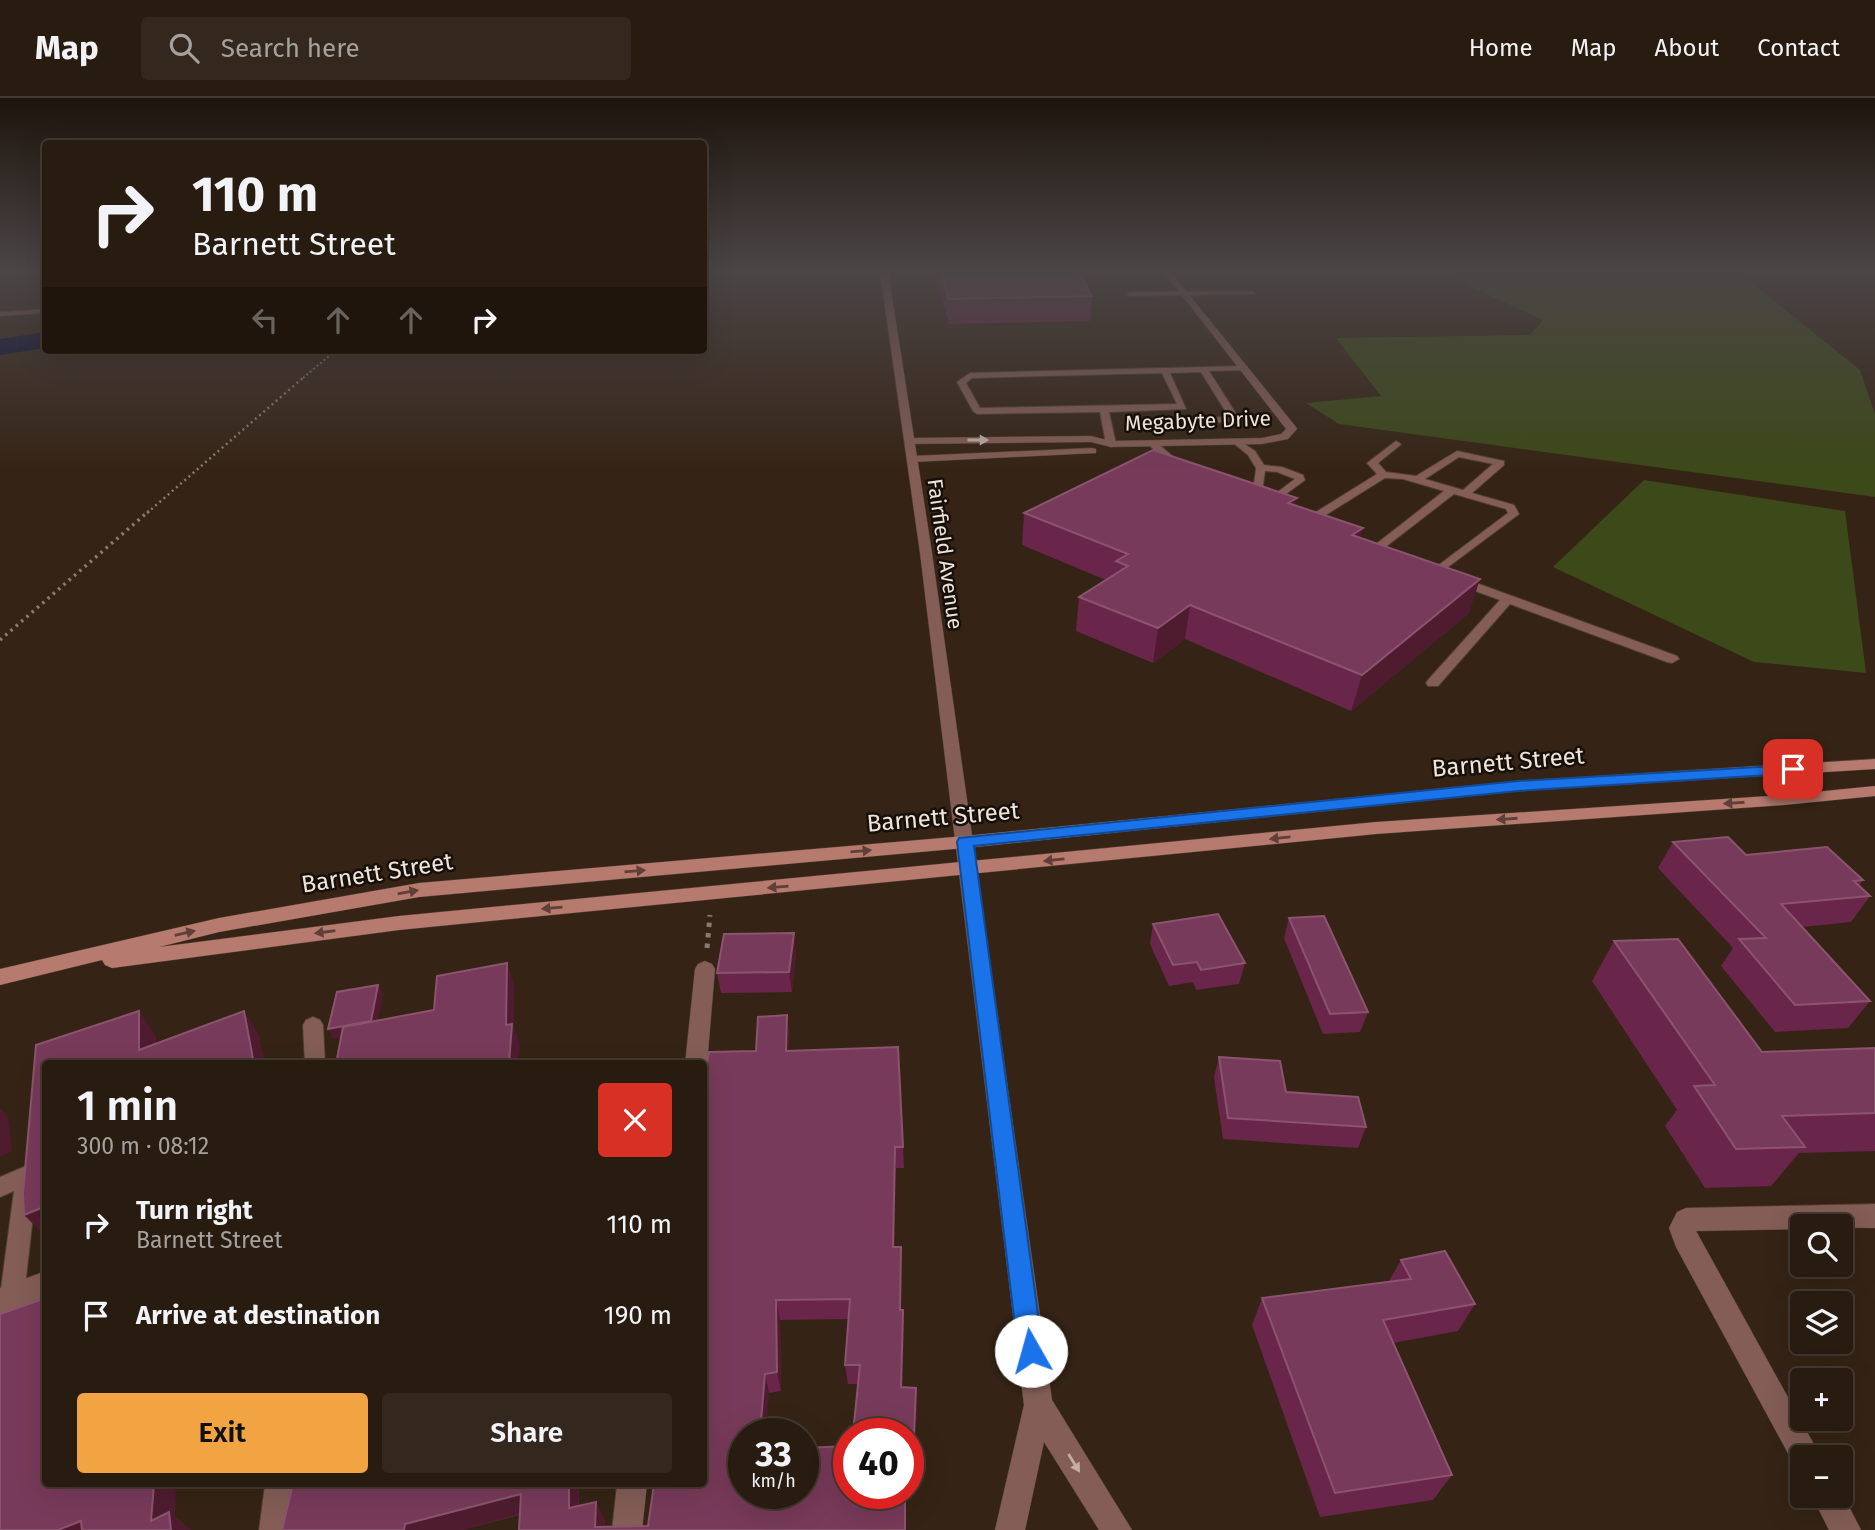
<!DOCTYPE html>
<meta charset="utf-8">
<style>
:root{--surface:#281b10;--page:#34281e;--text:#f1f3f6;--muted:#a5a19f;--line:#443930;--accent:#f3a442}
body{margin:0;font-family:"Fira Sans",sans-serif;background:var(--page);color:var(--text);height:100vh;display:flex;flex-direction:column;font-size:26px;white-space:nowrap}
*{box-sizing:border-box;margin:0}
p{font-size:23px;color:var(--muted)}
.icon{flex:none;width:38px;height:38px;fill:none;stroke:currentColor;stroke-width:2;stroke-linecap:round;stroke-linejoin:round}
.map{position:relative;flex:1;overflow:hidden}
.panel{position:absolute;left:42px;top:962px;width:665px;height:427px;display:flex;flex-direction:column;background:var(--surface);border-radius:7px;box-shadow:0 7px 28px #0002,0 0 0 2px var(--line)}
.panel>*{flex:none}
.top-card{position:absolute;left:42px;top:42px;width:665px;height:214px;border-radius:7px;box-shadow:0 7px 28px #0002,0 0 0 2px var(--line);background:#281b10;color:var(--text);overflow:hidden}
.controls{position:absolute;left:1790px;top:1116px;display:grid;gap:14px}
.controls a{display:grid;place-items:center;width:63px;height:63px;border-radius:7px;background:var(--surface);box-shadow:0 7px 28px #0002,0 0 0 2px var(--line);font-size:35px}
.speed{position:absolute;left:728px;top:1320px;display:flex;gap:14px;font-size:35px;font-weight:700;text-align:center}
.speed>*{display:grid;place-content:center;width:91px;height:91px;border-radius:50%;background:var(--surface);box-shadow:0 7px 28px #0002,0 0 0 2px var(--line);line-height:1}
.speed small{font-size:18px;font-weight:400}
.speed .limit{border:10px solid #d22;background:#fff;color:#111}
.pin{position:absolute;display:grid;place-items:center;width:60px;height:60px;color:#fff;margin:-30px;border-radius:14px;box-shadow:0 4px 10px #0006}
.me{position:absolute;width:77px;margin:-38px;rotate:353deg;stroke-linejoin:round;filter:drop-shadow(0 0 5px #0008)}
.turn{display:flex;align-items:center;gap:24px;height:147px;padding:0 35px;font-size:32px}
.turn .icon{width:91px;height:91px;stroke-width:2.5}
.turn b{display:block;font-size:49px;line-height:60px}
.lanes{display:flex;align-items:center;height:66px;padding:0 35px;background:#0003;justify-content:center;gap:35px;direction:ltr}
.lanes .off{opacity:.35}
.round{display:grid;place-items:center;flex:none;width:74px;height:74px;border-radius:7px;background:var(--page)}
.overview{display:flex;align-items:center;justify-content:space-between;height:119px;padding:0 35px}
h1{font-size:42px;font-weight:600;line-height:52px}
.action{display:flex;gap:14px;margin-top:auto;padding:14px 35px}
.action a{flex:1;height:80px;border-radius:7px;background:var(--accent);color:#111;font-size:28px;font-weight:600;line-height:80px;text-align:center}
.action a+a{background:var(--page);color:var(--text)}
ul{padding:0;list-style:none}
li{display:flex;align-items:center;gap:21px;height:91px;padding:0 35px}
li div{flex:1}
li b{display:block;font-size:26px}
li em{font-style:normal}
header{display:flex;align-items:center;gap:42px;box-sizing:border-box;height:98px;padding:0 35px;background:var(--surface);border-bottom:2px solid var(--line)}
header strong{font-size:33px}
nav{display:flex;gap:38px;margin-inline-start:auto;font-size:24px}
.search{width:490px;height:63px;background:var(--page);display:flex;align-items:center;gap:18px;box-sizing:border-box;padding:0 24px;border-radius:7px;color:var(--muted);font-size:26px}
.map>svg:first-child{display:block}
.green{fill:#3c4918}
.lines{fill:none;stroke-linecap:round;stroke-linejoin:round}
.river{fill:#000a37;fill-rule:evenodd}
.service-casing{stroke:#4f3f31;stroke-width:2}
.minor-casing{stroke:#4f3f31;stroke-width:1}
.tertiary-casing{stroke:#4f3f31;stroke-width:1}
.secondary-casing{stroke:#4f3f31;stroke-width:1}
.path-far3{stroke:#897b6e;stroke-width:2;stroke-dasharray:2 2.5;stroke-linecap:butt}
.path-far2{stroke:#897b6e;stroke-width:2.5;stroke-dasharray:2 3.5;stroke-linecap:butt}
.path-far1{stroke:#897b6e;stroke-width:3.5;stroke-dasharray:2.5 4.5;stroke-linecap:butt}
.path{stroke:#897b6e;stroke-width:5;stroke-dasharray:4.5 6;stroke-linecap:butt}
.service{fill:#835d56;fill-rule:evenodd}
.minor{fill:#835d56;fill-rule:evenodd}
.tertiary{fill:#835d56;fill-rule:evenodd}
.secondary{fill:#b67a6f;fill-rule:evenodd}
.wall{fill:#6a254b}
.shaded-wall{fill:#4f1c2f}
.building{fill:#783a5a;stroke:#8b546e;stroke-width:2}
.oneway{fill:#c4aea5}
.oneway2{fill:#5f3f37}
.route{fill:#1a73e8;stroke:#114b97;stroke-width:2}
.labels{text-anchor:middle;stroke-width:5;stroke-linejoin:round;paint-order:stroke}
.far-street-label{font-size:21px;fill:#efe4da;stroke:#170f09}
.street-label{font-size:24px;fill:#efe4da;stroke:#170f09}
</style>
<header>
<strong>Map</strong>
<div class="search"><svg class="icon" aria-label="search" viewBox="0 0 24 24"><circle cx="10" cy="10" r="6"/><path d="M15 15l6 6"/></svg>Search here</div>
<nav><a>Home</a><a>Map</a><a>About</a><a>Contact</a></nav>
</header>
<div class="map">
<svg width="1875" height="1432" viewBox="0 0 1875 1432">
<rect width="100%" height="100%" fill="#352415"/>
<g class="green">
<path d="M1437 173H1737L1860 272 1875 316V399L1339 326 1306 305 1381 298 1336 240 1530 237 1543 222Z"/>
<path d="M1644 382 1845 413 1866 575 1754 564 1553 469Z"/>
</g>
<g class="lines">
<path class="river" d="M46 234V250L0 257V241Z"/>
<g class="service-casing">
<g id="service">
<path d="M1252 193 1254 196 1130 198 1127 196 1130 194Z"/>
<path d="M1244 268H1247V272L1209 273 1240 322 1238 324 1140 326V322L1143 321 1229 319 1201 274 1170 275 1186 311 1109 314 1116 346 1111 349 1106 346 1100 314 977 316 973 313 957 284 970 275ZM1162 275 1177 306 980 310 966 285 972 280Z"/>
<path d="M1237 341 1255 353 1264 367 1282 369 1303 377 1305 382 1267 410 1263 409V405L1295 381 1277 374 1265 373 1260 408 1251 410 1256 370 1248 357 1232 344Z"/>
<path d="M1149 343H1155L1185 369V373H1177L1149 347Z"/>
<path d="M1396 343 1401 346 1399 348 1378 365 1386 374 1416 378 1457 353 1504 363V367L1472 395 1514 407 1519 416 1436 478 1432 476V472L1508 415 1506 411 1454 396 1379 454H1371V450L1444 393 1403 381 1385 380 1308 428H1300V424L1377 376 1367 365ZM1459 359 1493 366 1463 392 1425 381Z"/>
<path d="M1457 478 1677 558 1679 561 1672 565 1667 564 1510 506 1438 588H1428L1426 585 1428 582 1500 502 1453 485V479Z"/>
<path d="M313 919 320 922 323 927 325 966H305L303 927 306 922Z"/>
<path d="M26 1068 34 1071 37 1083 24 1198 20 1206 12 1210 4 1206 0 1198 14 1093 0 1099V1079Z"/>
</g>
</g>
<g class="minor-casing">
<g id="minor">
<path d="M1163 173H1170L1296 329 1297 331 1288 341 1262 346 1111 349 1091 344 910 346 905 343 910 340 1091 338 1111 343 1262 340 1281 336 1286 331Z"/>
<path d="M46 211V215L0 218V214Z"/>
<path d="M1092 350 1096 351V355L913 364 908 361 913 358Z"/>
<path d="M705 863 712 866 715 871 707 966 704 973V966H685L695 871 698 866Z"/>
<path d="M1875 1106V1130L1802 1129V1131L1696 1133 1816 1350 1821 1360H1802V1373L1796 1370 1676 1149 1669 1130 1677 1114 1686 1110Z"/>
<path d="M46 1173V1199L0 1216V1190Z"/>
<path d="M265 1386H295L289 1432H259Z"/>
<path d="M617 1386H647L642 1432H612Z"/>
<path d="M1841 1393 1861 1432H1829L1812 1398H1841Z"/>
</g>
</g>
<g class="tertiary-casing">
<path id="tertiary" d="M880 173H888L932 455 1052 1302 1132 1432H1099L1044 1344 1025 1432H995L1024 1307 920 455Z"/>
</g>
<g class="secondary-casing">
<path id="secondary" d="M1875 661V671L1518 693 965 750 419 799 219 834 159 849 399 818 1376 724 1784 697 1875 688V698L1784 707 1376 736 399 832 112 870 105 867 102 862 0 887V871L219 820 419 785 965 738 1518 683Z"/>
</g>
<path class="path-far3" d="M303 280 336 252"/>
<path class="path-far2" d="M147 415 305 278"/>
<path class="path-far1" d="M0 542 149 413"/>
<path class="path" d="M707 850 710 817"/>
<use href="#service" class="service"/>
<use href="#minor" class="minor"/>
<use href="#tertiary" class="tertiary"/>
<use href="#secondary" class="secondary"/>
</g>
<g class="wall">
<path d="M934 173H1078L1092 198 1090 223 949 226Z"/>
<path d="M1295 408 1360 440 1469 515 1351 613 1185 541 1153 565 1076 533 1079 499 1106 482 1022 447 1024 415Z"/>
<path d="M1673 744 1746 757 1863 782 1859 788 1870 798 1851 824 1802 829 1870 903 1848 930 1775 934 1721 868 1733 850 1658 770Z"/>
<path d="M1289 820 1368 914 1360 934 1323 936 1284 840Z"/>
<path d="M1153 826 1245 865 1239 886 1196 892 1193 884 1169 888 1150 846Z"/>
<path d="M1614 843 1762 954 1875 950V1053L1799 1055 1771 1088 1705 1090 1665 1028 1677 1012 1592 883Z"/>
<path d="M796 855 792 894 721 895 717 875Z"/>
<path d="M787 917 789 938V953L898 949 904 1070H896L894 1149 901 1169V1212H903L904 1232 902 1289 916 1290 917 1308 915 1354 908 1353V1335L858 1286H848L845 1267 849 1221 780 1222 781 1293 769 1295 744 1395H905L906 1432H519L520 1417 461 1432H282L578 1386 579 1408 605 1421V1429L648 1428 756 953Z"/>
<path d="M1219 959 1286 994 1366 1029 1358 1050 1223 1041 1214 979Z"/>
<path d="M1401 1162 1475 1206 1458 1233 1393 1245 1452 1377 1433 1402 1320 1419 1252 1227 1262 1200 1389 1183Z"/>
</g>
<g class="shaded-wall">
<path d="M1297 400 1290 431 1288 405Z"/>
<path d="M1363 430 1354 463 1352 437Z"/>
<path d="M1480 481 1469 515 1351 613 1362 577Z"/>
<path d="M1190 507 1185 541 1153 565 1158 530Z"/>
<path d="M794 835 796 855 792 894 789 874Z"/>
<path d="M507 865 514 885V931L520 946 518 966H509L506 927Z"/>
<path d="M378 887 383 897 376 934 333 941 328 931Z"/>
<path d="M139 913 156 938 157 966 139 952Z"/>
<path d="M244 913 259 937 265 966H254Z"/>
<path d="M787 917 789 938V974L786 953Z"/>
<path d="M0 1010 8 1019 12 1053 0 1059Z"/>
<path d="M895 1049 896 1070 894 1169 893 1149Z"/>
<path d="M46 1108V1139L24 1117Z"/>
<path d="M901 1149V1232L900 1212Z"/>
<path d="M776 1202 780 1222 781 1293 777 1274Z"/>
<path d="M903 1212 904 1232 902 1308 901 1289Z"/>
<path d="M765 1276 769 1295 766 1335H760Z"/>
<path d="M916 1290 917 1308 915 1354 914 1336Z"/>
<path d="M154 1386H176L175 1418 191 1432H162L151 1423Z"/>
<path d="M569 1386H578L579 1426 569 1410Z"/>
<path d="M521 1396 532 1413 461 1432H404L405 1426Z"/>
<path d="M596 1404 605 1421V1432L595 1429Z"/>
<path d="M81 1423 94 1432H58Z"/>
</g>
<g class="building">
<path d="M941 173H1078L1092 198 949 201Z"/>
<path d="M1153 352 1297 400 1288 405 1363 430 1352 437 1480 481 1362 577 1190 507 1158 530 1079 499 1128 468 1116 463 1128 456 1024 415Z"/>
<path d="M1728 739 1746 757 1827 749 1863 782 1854 783 1870 798 1781 806 1870 903 1795 907 1739 841 1766 840 1673 744Z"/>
<path d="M1218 816 1245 865 1201 872 1197 864 1173 867 1153 826Z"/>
<path d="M1324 818 1368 914 1330 916 1289 820Z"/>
<path d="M794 835 789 874 717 875 724 836Z"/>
<path d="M1678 841 1762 954 1875 950V1015L1782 1018 1805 1049 1736 1051 1694 988 1715 987 1614 843Z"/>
<path d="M507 865 506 927 512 926 509 966H336L343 929 434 912 437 878Z"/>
<path d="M378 887 371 923 328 931 337 894Z"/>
<path d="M139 913V952L244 913 254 966H46V1108L24 1117 23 1095 36 947Z"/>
<path d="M787 917 786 953 898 949 903 1049H895L893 1149H901L900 1212H903L901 1289 916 1290 914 1336 853 1335 860 1267H845L850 1201 776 1202 777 1274 765 1276 760 1335H744V1395H803V1350L849 1348V1395H905V1432H519L521 1396 405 1426 404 1432H282L293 1386H569V1410L596 1404 595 1429 648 1428 654 1386H704V980L709 954 756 953 758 919Z"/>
<path d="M1219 959 1280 963 1286 994 1358 999 1366 1029 1228 1020Z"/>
<path d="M1445 1153 1475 1206 1383 1222 1452 1377 1335 1395 1262 1200 1411 1181 1401 1162Z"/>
<path d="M46 1200V1386H154L151 1423 169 1414 171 1432H82L81 1423 58 1432H0V1216Z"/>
</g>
<defs><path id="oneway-solid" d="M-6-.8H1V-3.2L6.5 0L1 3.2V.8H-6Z" transform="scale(1.75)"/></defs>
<g class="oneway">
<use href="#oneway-solid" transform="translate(978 342)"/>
<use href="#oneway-solid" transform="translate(1074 1365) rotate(58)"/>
</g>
<g class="oneway2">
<use href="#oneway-solid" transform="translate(1734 705) rotate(176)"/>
<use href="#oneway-solid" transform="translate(1507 721) rotate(176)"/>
<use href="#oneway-solid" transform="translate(1280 740) rotate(174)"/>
<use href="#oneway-solid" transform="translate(861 753) rotate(-5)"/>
<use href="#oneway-solid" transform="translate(1054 762) rotate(174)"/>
<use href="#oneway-solid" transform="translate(635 773) rotate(-5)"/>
<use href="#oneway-solid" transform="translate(778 789) rotate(175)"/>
<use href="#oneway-solid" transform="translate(408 794) rotate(-10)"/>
<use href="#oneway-solid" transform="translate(552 810) rotate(175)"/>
<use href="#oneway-solid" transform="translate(325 834) rotate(172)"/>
<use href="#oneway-solid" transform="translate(185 835) rotate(-13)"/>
</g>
<linearGradient id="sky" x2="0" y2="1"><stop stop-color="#1d140c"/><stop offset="0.46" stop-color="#4b4546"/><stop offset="1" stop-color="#4b4546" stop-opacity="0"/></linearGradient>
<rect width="1875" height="374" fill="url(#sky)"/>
<path class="route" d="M1793 667 1800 671 1798 675 1518 693 974 748 1043 1253 1040 1262 1031 1266 1022 1262 1018 1253 957 744 959 740 1518 683Z"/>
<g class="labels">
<g class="far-street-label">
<text transform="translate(1198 323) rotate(-2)" y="7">Megabyte Drive</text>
<text transform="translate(945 456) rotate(82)" y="7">Fairfield Avenue</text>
</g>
<g class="street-label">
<text transform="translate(1508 664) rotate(-5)" y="8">Barnett Street</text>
<text transform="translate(943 719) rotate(-5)" y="8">Barnett Street</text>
<text transform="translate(377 775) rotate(-9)" y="8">Barnett Street</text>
</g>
</g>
</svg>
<div class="controls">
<a><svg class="icon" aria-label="search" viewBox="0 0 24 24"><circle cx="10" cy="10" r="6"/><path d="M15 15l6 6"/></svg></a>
<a><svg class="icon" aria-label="layers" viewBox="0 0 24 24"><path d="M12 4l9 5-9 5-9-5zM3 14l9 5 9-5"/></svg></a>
<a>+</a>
<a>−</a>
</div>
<div class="speed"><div>33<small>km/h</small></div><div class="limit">40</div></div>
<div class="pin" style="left:1793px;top:671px;background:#d93025"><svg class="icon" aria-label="arrive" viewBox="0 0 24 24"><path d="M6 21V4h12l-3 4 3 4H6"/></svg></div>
<svg class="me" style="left:1031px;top:1253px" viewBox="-20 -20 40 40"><circle r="19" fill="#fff"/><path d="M0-13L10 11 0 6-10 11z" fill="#1a73e8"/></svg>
<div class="top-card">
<div class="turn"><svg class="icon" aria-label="right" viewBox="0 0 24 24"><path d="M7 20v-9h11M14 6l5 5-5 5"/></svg><div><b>110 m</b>Barnett Street</div></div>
<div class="lanes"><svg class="icon off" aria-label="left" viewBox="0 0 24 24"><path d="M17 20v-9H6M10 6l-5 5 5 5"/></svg><svg class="icon off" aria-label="ahead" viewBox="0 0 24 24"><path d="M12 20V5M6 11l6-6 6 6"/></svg><svg class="icon off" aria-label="ahead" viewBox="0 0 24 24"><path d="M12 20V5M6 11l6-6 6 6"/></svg><svg class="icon" aria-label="right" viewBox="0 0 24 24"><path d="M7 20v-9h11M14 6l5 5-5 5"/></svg></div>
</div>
<section class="panel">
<div class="overview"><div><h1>1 min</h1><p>300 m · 08:12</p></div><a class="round" style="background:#d93025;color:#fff"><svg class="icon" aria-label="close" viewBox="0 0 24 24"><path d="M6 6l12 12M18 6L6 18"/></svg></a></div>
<ul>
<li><svg class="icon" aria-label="right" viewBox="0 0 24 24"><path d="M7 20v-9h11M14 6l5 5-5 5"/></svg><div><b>Turn right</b><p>Barnett Street</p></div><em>110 m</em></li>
<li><svg class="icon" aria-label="arrive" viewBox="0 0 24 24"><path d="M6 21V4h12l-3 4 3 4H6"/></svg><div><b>Arrive at destination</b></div><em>190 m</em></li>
</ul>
<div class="action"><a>Exit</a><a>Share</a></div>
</section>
</div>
